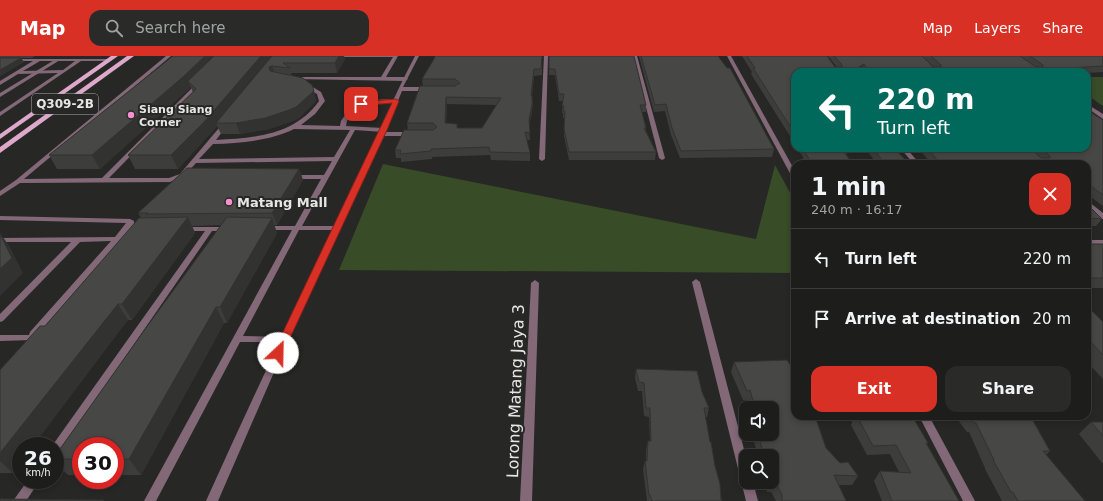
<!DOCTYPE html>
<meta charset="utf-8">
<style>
:root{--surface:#1d1e1c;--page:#2a2b29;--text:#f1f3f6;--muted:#a0a2a3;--line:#3b3c3b;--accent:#d93025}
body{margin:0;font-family:"DejaVu Sans",sans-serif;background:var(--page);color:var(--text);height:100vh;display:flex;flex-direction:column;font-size:15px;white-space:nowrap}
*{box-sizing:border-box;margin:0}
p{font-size:13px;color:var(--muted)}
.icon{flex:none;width:22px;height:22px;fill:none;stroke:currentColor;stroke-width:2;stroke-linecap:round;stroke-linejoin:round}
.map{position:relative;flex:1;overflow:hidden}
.drawer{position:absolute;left:791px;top:104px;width:300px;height:260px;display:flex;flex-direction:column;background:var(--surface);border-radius:12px;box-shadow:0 2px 6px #0003,0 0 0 1px var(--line)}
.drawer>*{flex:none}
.hud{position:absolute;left:791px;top:12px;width:300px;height:84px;border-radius:12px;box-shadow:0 2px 6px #0003,0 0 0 1px var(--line);background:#00695c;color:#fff;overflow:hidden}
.tools{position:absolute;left:739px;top:345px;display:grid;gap:8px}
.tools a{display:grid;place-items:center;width:40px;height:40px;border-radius:8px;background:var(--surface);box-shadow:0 2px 6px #0003,0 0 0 1px var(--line);font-size:20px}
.speed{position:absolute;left:12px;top:381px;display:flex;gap:8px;font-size:20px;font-weight:700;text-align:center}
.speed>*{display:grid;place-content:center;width:52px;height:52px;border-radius:50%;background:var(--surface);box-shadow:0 2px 6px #0003,0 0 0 1px var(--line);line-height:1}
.speed small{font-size:10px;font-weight:400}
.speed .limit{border:6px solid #d22;background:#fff;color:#111}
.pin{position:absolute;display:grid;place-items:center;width:34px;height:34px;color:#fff;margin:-17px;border-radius:8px;box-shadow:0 2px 6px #0006}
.me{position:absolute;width:44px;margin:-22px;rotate:24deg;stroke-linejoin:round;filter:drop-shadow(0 0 3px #0008)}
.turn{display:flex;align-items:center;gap:14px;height:84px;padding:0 20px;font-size:18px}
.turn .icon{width:52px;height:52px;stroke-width:2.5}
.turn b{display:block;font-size:28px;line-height:34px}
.round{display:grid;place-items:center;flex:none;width:42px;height:42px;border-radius:12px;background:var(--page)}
.summary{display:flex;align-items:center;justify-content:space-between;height:68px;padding:0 20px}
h1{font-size:24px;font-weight:800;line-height:30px}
.primary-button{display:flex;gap:8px;margin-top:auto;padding:8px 20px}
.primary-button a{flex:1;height:46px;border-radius:12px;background:var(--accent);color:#fff;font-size:16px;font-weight:800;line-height:46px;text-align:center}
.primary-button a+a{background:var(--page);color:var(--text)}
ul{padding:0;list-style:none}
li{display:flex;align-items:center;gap:12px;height:60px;padding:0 20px;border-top:1px solid var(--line)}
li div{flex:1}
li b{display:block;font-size:15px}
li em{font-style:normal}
header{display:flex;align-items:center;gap:24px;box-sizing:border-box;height:56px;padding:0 20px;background:var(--accent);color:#fff}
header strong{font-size:19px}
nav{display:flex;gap:22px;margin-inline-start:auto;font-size:14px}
.search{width:280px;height:36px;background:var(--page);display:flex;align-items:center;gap:10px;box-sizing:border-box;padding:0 14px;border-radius:12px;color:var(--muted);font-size:15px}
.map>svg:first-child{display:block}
.green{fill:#384c27}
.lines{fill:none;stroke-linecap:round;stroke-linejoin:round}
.lane{fill:#836878;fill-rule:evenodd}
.street{fill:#836878;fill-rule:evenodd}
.primary{fill:#dea8ca;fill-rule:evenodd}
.wall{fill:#3d3e3c;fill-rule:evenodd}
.shaded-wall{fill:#323231}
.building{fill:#474846;stroke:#323231;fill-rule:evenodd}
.route{fill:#d93025;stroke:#8d1f18}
.poi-dot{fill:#f591d2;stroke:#272826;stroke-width:1.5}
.labels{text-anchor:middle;stroke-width:4;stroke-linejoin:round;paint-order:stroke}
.far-poi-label{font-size:11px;font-weight:bold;fill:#e5e6e5;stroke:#272826;text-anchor:start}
.shield{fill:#272826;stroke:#acadac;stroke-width:1}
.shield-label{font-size:12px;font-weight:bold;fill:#e5e6e5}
.poi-label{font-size:13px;font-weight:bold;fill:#e5e6e5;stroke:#272826;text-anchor:start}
.near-street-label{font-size:16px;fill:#e5e6e5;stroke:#272826}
</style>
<header>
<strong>Map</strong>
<div class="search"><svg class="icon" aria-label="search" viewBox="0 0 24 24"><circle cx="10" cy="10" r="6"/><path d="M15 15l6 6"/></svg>Search here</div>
<nav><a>Map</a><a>Layers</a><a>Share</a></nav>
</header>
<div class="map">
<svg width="1103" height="445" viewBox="0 0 1103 445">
<rect width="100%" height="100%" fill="#272826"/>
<g class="green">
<path d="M1087 21H1103V50L1087 39Z"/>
<path d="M383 108 756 183 775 109 795 146V217L339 214Z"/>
</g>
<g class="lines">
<g class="lane">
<path d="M166 0H171L24 123 102 122 199 25 201 26V28L109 122H169L180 118 224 66 229 67 216 84C255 82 295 79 319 45L317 38 302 29V27H306L321 36 325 45 315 58 301 69 340 70 341 65 352 49 369 44 396 43 399 45 396 47 369 48 356 51 347 65 346 70 383 72 386 74 383 76 355 74 302 170H338L342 172 338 174H299L243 280 284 281 287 282 288 284 287 286H240L156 445H144L292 174H264L260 172 264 170H295L321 123H291L288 121 291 119H324L332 105 196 107 184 120 170 126 20 127 0 140V135L16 124ZM294 73 350 74 334 101 199 103 213 88C240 87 270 85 294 73Z"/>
<path d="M332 0H398L386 21H405L408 23 405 25 294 23 292 22 294 21H381L393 1H334Z"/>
<path d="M56 3 60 4 0 41V37Z"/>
<path d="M0 160 130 163 134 165V169L36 280 33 281 32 284 0 285V279H29L30 276 111 185 80 186 3 265 0 266V258L71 186H0V182L115 181 126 167 0 164Z"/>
<path d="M179 171H229L233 173 229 175H212L59 397 55 399V390H52L205 175H179L178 173Z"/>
<path d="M28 424H40L26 445H13Z"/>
</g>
<g class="street">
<path d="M415 0H419L403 31H429L432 33 429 35H402L385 76H412L415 78 412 80H383L288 284 218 445H206C253 341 302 237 351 134 373 90 392 44 415 0Z"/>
<path d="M544 0H548L545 103 542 105 539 103Z"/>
<path d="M633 0H637L665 102 664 103 662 104 659 102Z"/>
<path d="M727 0H731L795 115V123L792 121Z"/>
<path d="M0 3H110L112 4 110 5H81L0 60V56L58 17 18 18 0 29V25L33 5H0ZM40 5H75L63 14 23 15Z"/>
<path d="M1087 48 1103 58V63L1087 52Z"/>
<path d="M900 92H906L920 108H914Z"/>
<path d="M1087 145 1089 146 1103 157V163H1100L1087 151Z"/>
<rect x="1087" y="184" width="16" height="4"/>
<path d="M696 223 700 226 746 401V426H753L758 445H746L692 226Z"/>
<path d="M535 224 539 227 532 445H520L531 227Z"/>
<path d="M919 360H929L975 445H963Z"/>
</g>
<g class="primary">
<path d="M111 0H118L0 83V78Z"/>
<path d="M127 0H134L0 97V91Z"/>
</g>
</g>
<g class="wall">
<path d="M0 0H35L32 2H21L24 6 0 20Z"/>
<path d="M173 0H270L271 2 345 3 337 17H291L292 20 314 35 316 45 299 62 293 65 269 73 240 78H221L217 70 210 78 178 113H135L128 99 193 37 191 31 100 113H57L49 99Z"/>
<path d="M435 0H542V19L534 20 532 40 533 46 532 56 529 70 530 84H526L530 97V105L491 104 490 99 432 101V103L401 106V102H396L395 94 408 74 407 67 456 30H423L422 23 434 3ZM447 48 496 49 482 72H458L446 67Z"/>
<path d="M549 0 646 49V56H642L646 72V75L656 96 655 104H569L564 80V62H563V57H562L563 45H559L555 19H549Z"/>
<path d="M639 0H718L774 93 772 101 680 102 671 79 665 55 654 56Z"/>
<path d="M742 0H827L835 11H837L828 0H922L933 11H934L922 0H1103V16L1087 17V16H863L862 14 795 16V88L751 18 752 16Z"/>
<path d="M1103 64V150L1087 138V108H932L918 92H1087Z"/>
<path d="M797 92H894L909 108H877L866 93H846L848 96 846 99 853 108H806L803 103V101Z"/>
<path d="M299 113 303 124 277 169H274L277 177 227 267H224L141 419H115V390H81V419H68L55 406V400L221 169 192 170 195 177 132 264H128L21 390V406L13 417H0V314L45 270 141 162 138 157Z"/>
<path d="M1087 148 1102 163 1096 170H1087Z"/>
<rect x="1087" y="188" width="16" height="44"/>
<path d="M1087 250 1103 266V323L1087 306Z"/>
<path d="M734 306 795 360 840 407 858 420 852 429H839L846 445H776L771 436H767L764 426H772V400H758L752 378H772V352H749L746 344H743L731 316Z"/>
<path d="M636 313 702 336 709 352 707 361H705L710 386 722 445H647L643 413 645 405H646V394L648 385H650L649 361 644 360 642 335H638L635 322Z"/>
<path d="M850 360H912L928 387 927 389 959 445H882L874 425 880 415 899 416 890 398 867 399 851 369 852 367Z"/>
<path d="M955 360H1030L1050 395 1046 399 1085 445H1002L985 413V412L969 376H967Z"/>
<path d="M1091 366H1103V408L1079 378Z"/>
</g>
<g class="shaded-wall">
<path d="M205 0H221L188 25 191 31 189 33 100 113 92 99Z"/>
<path d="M261 0H270L271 3 216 67 217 70 210 78 178 113 171 99Z"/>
<path d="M339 0H344L345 3 337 17 335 7Z"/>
<path d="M21 2 24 6 0 20V14Z"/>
<path d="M864 8 862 14 858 16H851Z"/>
<path d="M272 10 275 20 270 15 269 11Z"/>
<path d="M534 13V20L531 46V40Z"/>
<path d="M314 35 316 45 299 62 293 65 269 73 240 78 236 67Z"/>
<path d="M532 40V56L529 71V64Z"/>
<path d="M446 41 447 48 446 74 445 67Z"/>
<path d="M299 113 303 124 277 169 272 157Z"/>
<path d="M188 161 195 177 132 264 122 248Z"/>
<path d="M272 162 277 177 227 267 220 251Z"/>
<path d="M0 177 10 191 23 217 0 240Z"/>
<path d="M118 248 128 264 33 390H21V406L13 417 0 405V397Z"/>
<path d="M216 251 224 267 141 419 129 403Z"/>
</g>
<g class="building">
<path d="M173 0H205L184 20 92 99H49Z"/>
<path d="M214 0H261L205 65 171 99H128L196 33 188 25Z"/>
<path d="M272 0H339L335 7H283L290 12 272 10 269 11 270 15 303 22 312 29 314 35 296 51 289 54 265 62 236 67H216Z"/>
<path d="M435 0H542L541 13H534L531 40H532V49L529 64 530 77 525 76 530 97 490 96 489 91 431 93V95L400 98 401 94H395L404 74H433L437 71 433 67H407L420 30H455L460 27 455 23H422L434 3ZM446 41 501 42 482 72H457V68L445 67Z"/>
<path d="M549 0H634L646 49H640L646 72H644L656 96H569L564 73 565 55H563L564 50H562L564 38H559L555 13H549Z"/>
<path d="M641 0H718L727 12H730L774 93 681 95 672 72 666 48 655 49Z"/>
<path d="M747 0H827L835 11H842V9L834 0H922L933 11H941V9L931 0H1020L1036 11H1043V9L1030 0H1103V10L1032 14 1036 16H870L864 8 851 16H795V78L753 12H755Z"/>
<path d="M0 2H21L0 14Z"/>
<path d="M1087 54 1103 64V139L1087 127V108H941L927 92H1030L1041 102H1050V100L1041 92H1087Z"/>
<path d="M804 92H846L848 96H844L853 108H812L805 96H807Z"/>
<path d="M873 92H894L909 108H885Z"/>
<path d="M187 112 299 113 272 157 146 158 148 157H138Z"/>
<path d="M1087 148 1102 163 1087 162Z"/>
<path d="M188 161 122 248H118L0 397V314L40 270H45L139 162Z"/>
<path d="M227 161 272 162 220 251H216L129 403H115V390H81V403H55V400L148 269Z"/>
<path d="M0 178 12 202 0 213Z"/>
<rect x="1087" y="188" width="16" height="34"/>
<path d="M1087 250 1103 266V299L1087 282Z"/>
<path d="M787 304 795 316V360H815L826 392 840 407 848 406 858 420 834 419 846 445H782V439L776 427H771V426H772V400H764L758 378H772V352H755L750 334 747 335 734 306Z"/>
<path d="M636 313 697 315 702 336 709 352H704L710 386H711L715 410 720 428 721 444 722 445H652L650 439H649L645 405H647L648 385H651L650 352H646L644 327 639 326Z"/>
<path d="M857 360H912L928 387H926L959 445H892L880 415 911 417 896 389 873 390Z"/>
<path d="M969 360H1030L1032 363 1050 395H1043L1085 445H1018L1013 436H1011L993 404H994L976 367H974Z"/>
<path d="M1091 366H1103V380Z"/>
<path d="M0 443 104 444 103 445H0Z"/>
</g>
<path class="route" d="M396 43 399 45 387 74 283 297 282 300H275L273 297 392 47 361 50 358 48 361 46Z"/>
<g class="poi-dot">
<circle cx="131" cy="59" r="4"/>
<circle cx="229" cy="146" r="4"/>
</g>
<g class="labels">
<g class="far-poi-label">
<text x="139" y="57">Siang Siang<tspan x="139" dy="13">Corner</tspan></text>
</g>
<rect class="shield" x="32" y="38" width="66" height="20" rx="3"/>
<g class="shield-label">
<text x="65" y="52">Q309-2B</text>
</g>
<g class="poi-label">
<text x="237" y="151">Matang Mall</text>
</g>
<g class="near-street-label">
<text transform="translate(515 335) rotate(-88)" y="6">Lorong Matang Jaya 3</text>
</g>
</g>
</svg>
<div class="tools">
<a><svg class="icon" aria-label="sound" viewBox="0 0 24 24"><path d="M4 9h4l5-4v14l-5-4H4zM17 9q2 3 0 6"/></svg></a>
<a><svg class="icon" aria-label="search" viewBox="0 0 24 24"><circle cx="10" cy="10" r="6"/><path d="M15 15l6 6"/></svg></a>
</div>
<div class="speed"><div>26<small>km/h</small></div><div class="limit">30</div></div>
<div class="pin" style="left:361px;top:48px;background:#d93025"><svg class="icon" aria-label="arrive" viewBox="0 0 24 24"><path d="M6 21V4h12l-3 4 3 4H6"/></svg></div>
<svg class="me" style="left:278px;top:297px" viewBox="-20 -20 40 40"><circle r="19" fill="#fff"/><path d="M0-13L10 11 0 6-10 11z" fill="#d93025"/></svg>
<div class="hud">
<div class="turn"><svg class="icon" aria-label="left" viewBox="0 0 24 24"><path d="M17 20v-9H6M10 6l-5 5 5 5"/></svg><div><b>220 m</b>Turn left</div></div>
</div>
<section class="drawer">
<div class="summary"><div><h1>1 min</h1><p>240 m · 16:17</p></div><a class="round" style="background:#d93025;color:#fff"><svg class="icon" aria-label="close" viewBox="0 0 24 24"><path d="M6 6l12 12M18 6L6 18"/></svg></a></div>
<ul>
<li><svg class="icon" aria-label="left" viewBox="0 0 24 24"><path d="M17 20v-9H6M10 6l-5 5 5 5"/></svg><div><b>Turn left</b></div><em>220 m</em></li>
<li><svg class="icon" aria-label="arrive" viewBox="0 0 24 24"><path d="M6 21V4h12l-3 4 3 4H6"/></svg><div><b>Arrive at destination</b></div><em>20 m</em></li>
</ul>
<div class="primary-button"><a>Exit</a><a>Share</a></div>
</section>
</div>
